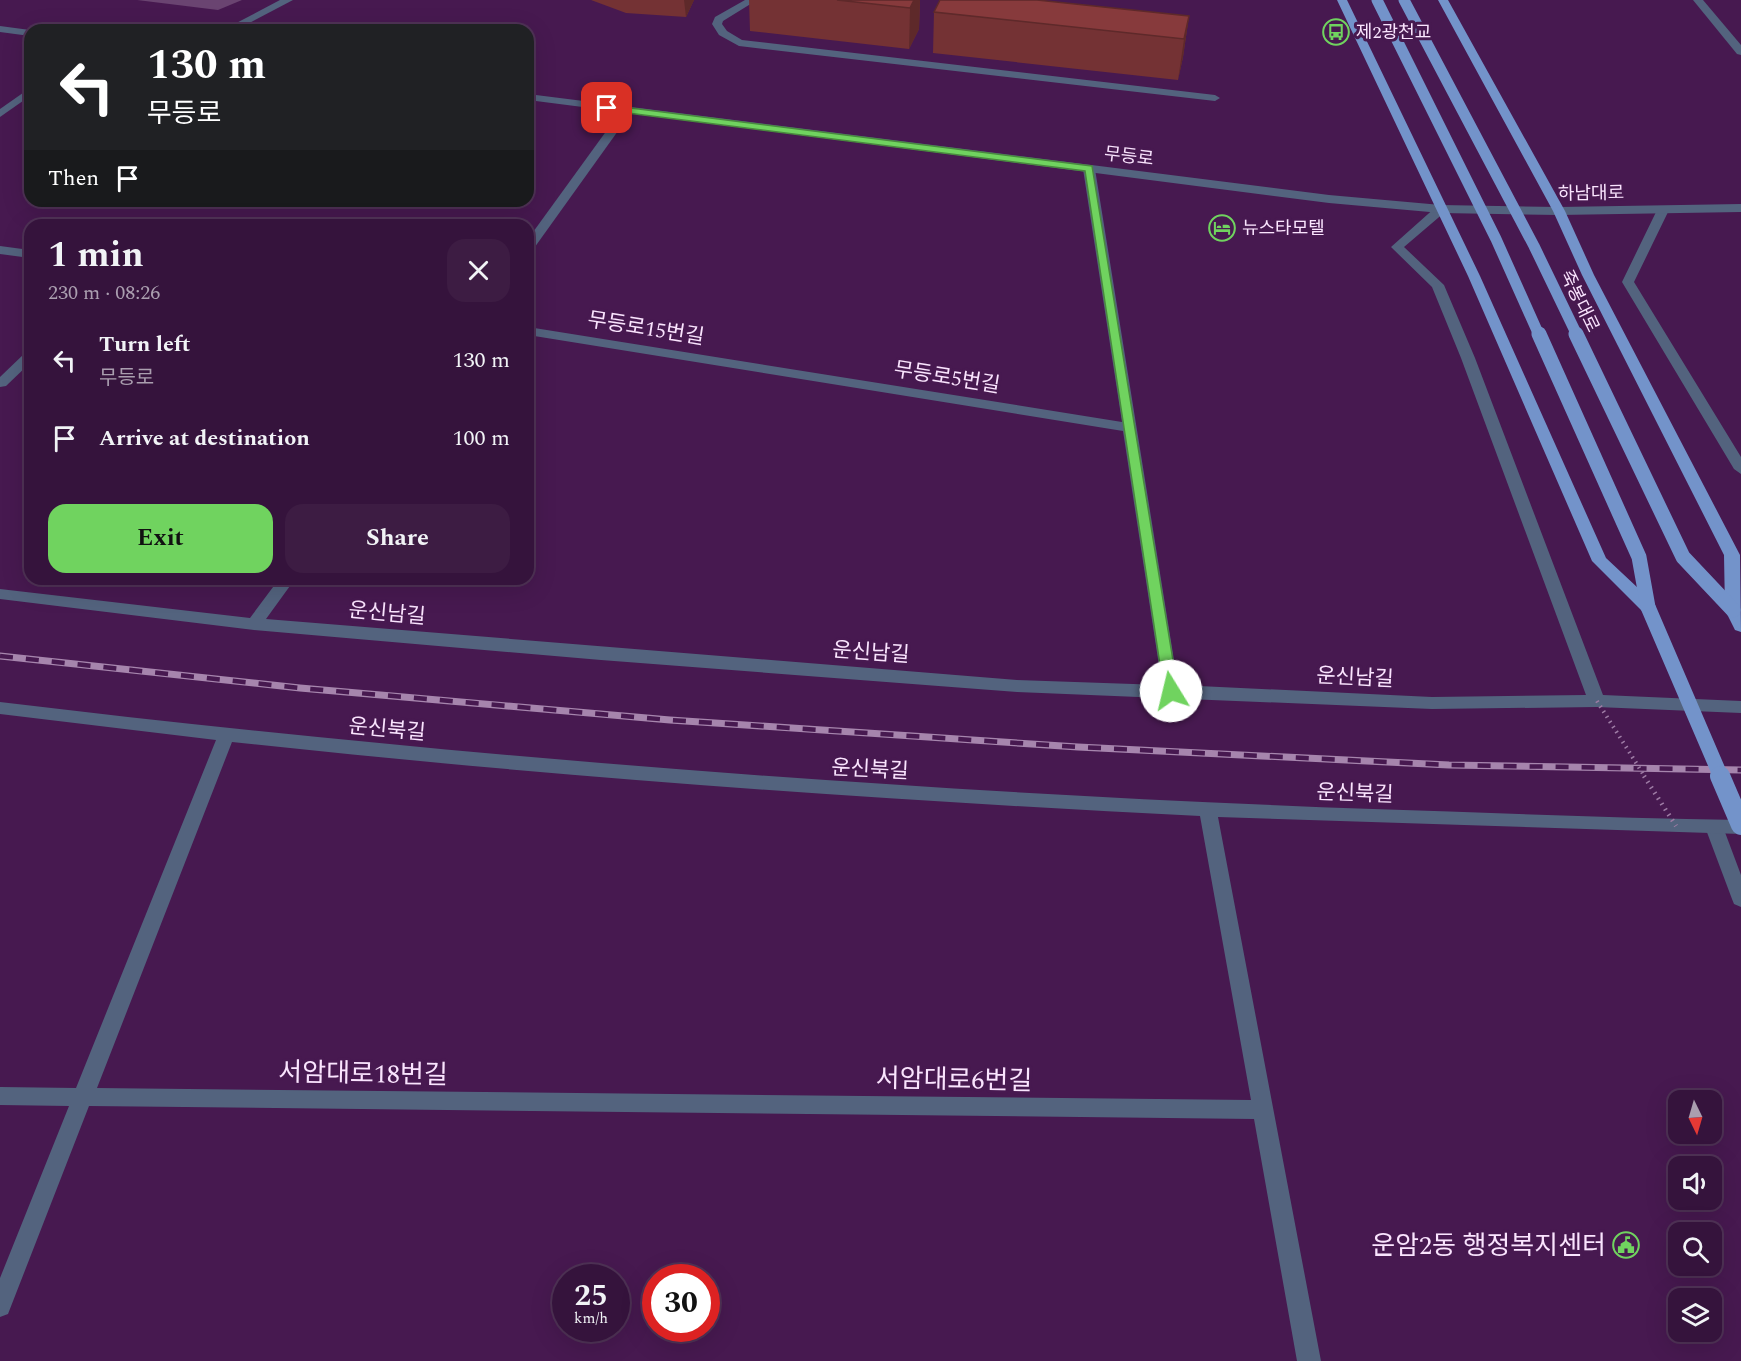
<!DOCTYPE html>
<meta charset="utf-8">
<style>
:root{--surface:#35133c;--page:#3d1c43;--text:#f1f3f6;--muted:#aa9eaf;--line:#4f3256;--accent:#70d35f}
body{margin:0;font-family:Spectral,"Noto Sans KR",serif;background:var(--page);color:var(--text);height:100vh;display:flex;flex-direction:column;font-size:22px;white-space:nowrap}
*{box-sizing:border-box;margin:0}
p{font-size:20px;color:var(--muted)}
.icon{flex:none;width:33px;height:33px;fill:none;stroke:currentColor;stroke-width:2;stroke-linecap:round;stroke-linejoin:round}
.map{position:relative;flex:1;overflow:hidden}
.panel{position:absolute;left:24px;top:219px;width:510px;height:366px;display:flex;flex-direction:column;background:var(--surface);border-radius:18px;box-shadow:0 6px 24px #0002,0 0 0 2px var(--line)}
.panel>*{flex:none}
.banner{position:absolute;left:24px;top:24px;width:510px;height:183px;border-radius:18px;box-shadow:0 6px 24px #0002,0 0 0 2px var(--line);background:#202124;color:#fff;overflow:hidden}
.needle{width:39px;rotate:175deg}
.fabs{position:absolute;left:1668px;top:1090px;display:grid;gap:12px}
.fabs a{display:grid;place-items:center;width:54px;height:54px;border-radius:12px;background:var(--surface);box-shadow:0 6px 24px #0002,0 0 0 2px var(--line);font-size:30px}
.speed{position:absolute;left:552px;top:1264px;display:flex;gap:12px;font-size:30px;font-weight:700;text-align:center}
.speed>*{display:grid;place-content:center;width:78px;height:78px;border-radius:50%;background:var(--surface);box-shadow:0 6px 24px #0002,0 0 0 2px var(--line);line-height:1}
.speed small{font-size:15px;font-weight:400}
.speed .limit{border:9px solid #d22;background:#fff;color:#111}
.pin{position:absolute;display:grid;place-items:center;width:51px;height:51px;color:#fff;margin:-26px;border-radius:12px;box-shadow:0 3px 9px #0006}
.me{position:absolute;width:66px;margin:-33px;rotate:351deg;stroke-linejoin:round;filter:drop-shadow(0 0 4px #0008)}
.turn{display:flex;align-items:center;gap:21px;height:126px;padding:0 24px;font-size:27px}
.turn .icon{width:78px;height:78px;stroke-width:2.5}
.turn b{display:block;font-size:42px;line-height:51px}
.then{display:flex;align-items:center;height:57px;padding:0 24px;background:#0003;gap:12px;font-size:22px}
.round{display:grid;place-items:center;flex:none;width:63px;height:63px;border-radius:18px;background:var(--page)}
.headline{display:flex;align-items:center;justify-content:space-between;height:102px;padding:0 24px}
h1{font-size:36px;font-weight:700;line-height:45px}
.action{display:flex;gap:12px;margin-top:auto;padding:12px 24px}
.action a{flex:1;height:69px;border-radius:18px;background:var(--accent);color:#111;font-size:24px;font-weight:700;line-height:69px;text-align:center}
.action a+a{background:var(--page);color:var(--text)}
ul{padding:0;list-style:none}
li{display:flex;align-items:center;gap:18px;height:78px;padding:0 24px}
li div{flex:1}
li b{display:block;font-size:22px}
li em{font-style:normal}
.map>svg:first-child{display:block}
.green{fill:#6a4471}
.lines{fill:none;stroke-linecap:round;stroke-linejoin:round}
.service{fill:#53637e;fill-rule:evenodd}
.minor{fill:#53637e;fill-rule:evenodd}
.tertiary{fill:#53637e;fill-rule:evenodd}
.primary{fill:#7393ca;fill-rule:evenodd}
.rail-casing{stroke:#a685ad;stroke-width:7}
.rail{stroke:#471950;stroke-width:4.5;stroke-dasharray:13;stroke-linecap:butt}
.path-bridge-far1{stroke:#9e7ca5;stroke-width:4;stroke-dasharray:1.5 4.5;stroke-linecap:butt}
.path-bridge{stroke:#9e7ca5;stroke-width:4.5;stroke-dasharray:1.5 5;stroke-linecap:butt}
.primary-bridge-far2{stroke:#7393ca;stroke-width:11}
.primary-bridge-far1{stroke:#7393ca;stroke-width:15}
.primary-bridge{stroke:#7393ca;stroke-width:20}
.wall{fill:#743234}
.shaded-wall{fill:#5e292a}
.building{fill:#873a3c;stroke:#5e292a;stroke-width:1.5}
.route{fill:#70d35f;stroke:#49893e;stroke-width:1.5}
.labels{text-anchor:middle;stroke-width:6;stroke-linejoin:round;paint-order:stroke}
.far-poi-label{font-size:18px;fill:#fae4fe;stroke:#471950;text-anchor:start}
.far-street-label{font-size:18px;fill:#fae4fe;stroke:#471950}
.street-label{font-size:21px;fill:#fae4fe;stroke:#471950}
.near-street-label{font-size:26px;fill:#fae4fe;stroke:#471950}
.near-poi-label{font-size:26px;fill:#fae4fe;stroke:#471950;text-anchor:end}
</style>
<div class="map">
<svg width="1741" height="1361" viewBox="0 0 1741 1361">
<rect width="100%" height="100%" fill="#471950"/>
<path class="green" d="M137 0H242L218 10Z"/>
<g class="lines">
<g class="service">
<path d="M745 0H757L723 21 722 24 727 31 742 40 1215 95 1220 98 1215 101 739 46 719 35 712 24 715 17Z"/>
<path d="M30 352V363L6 386 0 387V377L25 353Z"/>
<path d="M1714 820 1720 822 1723 827 1741 875V907L1734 904 1732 899 1705 827 1708 822Z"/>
</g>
<g class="minor">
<path d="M280 0H293L236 30H223Z"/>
<path d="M1693 0H1703L1741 45V55L1737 54Z"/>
<path d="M30 88V96L0 117V109Z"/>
<path d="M627 107 633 110 532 251 528 252V239L623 108Z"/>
<path d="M1089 166 1095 169 1178 685 1432 697 1586 695 1461 358 1432 287 1391 247 1437 206 1441 205 1447 209 1445 212 1404 247 1444 285 1475 358 1603 695 1741 701V713L1597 707 1432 709 1017 692 601 660 254 630 0 599V589L250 618 279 579H295L266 619 1017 680 1162 685 1123 431 528 335V327L1122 422 1083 169Z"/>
<path d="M1663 206 1669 210 1634 282 1741 457V474L1734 469 1622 282 1657 210Z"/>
<path d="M0 246 30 250V258L0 254Z"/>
<path d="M0 702C456 757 913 792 1373 809 1495 813 1618 818 1741 820V834L1218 817 1321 1361H1297L1254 1119 89 1106 8 1314 0 1317V1278L69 1106 0 1105V1087L76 1088 216 740 0 714ZM232 742C554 777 877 800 1200 816L1251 1100 97 1088Z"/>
</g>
<g class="tertiary">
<path d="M0 26 30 30V36L0 32Z"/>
<path d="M528 94 1329 195 1441 205 1559 207 1741 204V212L1559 215 1441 213 1329 203 528 100Z"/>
</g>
<g class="primary">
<path d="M1337 0H1347L1480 276 1606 558 1654 603 1656 607 1654 611H1642L1592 561 1468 276Z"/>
<path d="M1438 0H1448L1565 211 1594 275 1740 555 1741 632 1735 630 1725 610 1724 555 1582 275 1553 211Z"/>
</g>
<g class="rail-casing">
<path id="rail" d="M0 656 300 688 670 720 1078 747 1449 765 1741 770"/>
</g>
<use href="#rail" class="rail"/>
<path class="path-bridge-far1" d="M1597 701 1645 777"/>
<path class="path-bridge" d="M1644 776 1676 826"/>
<g class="primary-bridge-far2">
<path d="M1377 0 1496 239 1539 335"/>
<path d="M1404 0 1534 246 1577 335"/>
</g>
<g class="primary-bridge-far1">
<path d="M1539 334 1639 557 1648 607 1721 777"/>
<path d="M1576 334 1683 557 1733 610"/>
</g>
<path class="primary-bridge" d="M1720 776 1741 825"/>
</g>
<g class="wall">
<path d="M591 0H694L686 17 626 13Z"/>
<path d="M749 0H920L919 29 909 49 750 31Z"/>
<path d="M934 12 1189 16 1183 57 1178 80 933 53Z"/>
</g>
<g class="shaded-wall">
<path d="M684 0H694L686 17Z"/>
<path d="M914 0H920L919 29 909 49 910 8Z"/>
<path d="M1189 16 1183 57 1178 80 1184 39Z"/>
</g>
<g class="building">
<path d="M837 0H914L910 8Z"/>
<path d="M940 0H1037L1189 16 1184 39 934 12Z"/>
</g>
<path class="route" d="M607 105 1092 166 1178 691 1176 694H1166L1164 691 1085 171 604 110 602 108Z"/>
<defs>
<g id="bus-ring" transform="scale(1.35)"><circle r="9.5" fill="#471950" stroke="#70d35f" stroke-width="1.5"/><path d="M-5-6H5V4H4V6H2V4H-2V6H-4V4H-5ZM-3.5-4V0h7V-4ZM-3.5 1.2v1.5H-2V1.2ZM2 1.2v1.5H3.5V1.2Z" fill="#70d35f"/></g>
<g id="hotel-ring" transform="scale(1.35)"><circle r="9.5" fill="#471950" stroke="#70d35f" stroke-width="1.5"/><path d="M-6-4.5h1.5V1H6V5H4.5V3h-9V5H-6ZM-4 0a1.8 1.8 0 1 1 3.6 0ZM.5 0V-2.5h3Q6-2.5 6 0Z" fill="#70d35f"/></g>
<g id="civic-ring" transform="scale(1.35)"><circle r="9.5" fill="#471950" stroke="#70d35f" stroke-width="1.5"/><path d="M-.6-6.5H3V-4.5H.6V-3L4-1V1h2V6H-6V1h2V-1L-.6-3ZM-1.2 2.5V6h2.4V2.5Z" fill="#70d35f"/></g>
</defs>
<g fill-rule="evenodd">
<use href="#bus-ring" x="1336" y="32"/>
<use href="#hotel-ring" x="1222" y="228"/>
<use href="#civic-ring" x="1626" y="1245"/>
</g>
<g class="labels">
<g class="far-poi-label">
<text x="1356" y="38">제2광천교</text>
<text x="1242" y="234">뉴스타모텔</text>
</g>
<g class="far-street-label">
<text transform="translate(1129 156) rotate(7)" y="6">무등로</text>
<text transform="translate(1591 193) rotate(-1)" y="6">하남대로</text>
<text transform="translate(1580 301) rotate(64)" y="6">죽봉대로</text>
</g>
<g class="street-label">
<text transform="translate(646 328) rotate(9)" y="7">무등로15번길</text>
<text transform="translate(947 377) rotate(9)" y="7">무등로5번길</text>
<text transform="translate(387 613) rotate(5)" y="7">운신남길</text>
<text transform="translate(871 652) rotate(4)" y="7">운신남길</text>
<text transform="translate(1355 677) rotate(3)" y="7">운신남길</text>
<text transform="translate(387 729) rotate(5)" y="7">운신북길</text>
<text transform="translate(870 769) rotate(3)" y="7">운신북길</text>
<text transform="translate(1355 793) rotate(2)" y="7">운신북길</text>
</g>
<g class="near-street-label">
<text transform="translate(363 1073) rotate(1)" y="9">서암대로18번길</text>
<text transform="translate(954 1079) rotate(1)" y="9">서암대로6번길</text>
</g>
<g class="near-poi-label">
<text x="1606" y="1254">운암2동 행정복지센터</text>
</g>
</g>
</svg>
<div class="fabs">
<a><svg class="needle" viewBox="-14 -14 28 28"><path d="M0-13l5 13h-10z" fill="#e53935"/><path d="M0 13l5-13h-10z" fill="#aa9eaf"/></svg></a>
<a><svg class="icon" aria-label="sound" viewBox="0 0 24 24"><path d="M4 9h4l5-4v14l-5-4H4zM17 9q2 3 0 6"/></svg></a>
<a><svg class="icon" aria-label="search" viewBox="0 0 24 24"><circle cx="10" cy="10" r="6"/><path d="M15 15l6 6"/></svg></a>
<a><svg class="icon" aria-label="layers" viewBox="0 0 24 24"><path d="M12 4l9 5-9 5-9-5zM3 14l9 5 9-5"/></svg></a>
</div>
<div class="speed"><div>25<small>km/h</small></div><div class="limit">30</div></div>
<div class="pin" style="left:607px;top:108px;background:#d93025"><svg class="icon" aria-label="arrive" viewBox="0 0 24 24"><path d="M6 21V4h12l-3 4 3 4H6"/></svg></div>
<svg class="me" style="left:1171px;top:691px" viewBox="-20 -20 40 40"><circle r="19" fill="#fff"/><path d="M0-13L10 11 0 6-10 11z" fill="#70d35f"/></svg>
<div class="banner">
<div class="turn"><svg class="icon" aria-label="left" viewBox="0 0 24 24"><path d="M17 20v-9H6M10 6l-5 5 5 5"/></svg><div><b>130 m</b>무등로</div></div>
<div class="then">Then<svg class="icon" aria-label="arrive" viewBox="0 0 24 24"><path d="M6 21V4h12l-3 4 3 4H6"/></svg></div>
</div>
<section class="panel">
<div class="headline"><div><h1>1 min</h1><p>230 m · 08:26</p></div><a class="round"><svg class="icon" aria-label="close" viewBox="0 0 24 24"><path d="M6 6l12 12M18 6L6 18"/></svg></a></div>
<ul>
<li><svg class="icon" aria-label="left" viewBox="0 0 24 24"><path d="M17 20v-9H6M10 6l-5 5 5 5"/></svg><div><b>Turn left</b><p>무등로</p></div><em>130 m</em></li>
<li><svg class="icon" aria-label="arrive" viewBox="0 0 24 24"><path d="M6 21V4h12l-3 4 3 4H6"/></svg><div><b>Arrive at destination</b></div><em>100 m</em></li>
</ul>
<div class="action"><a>Exit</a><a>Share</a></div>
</section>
</div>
